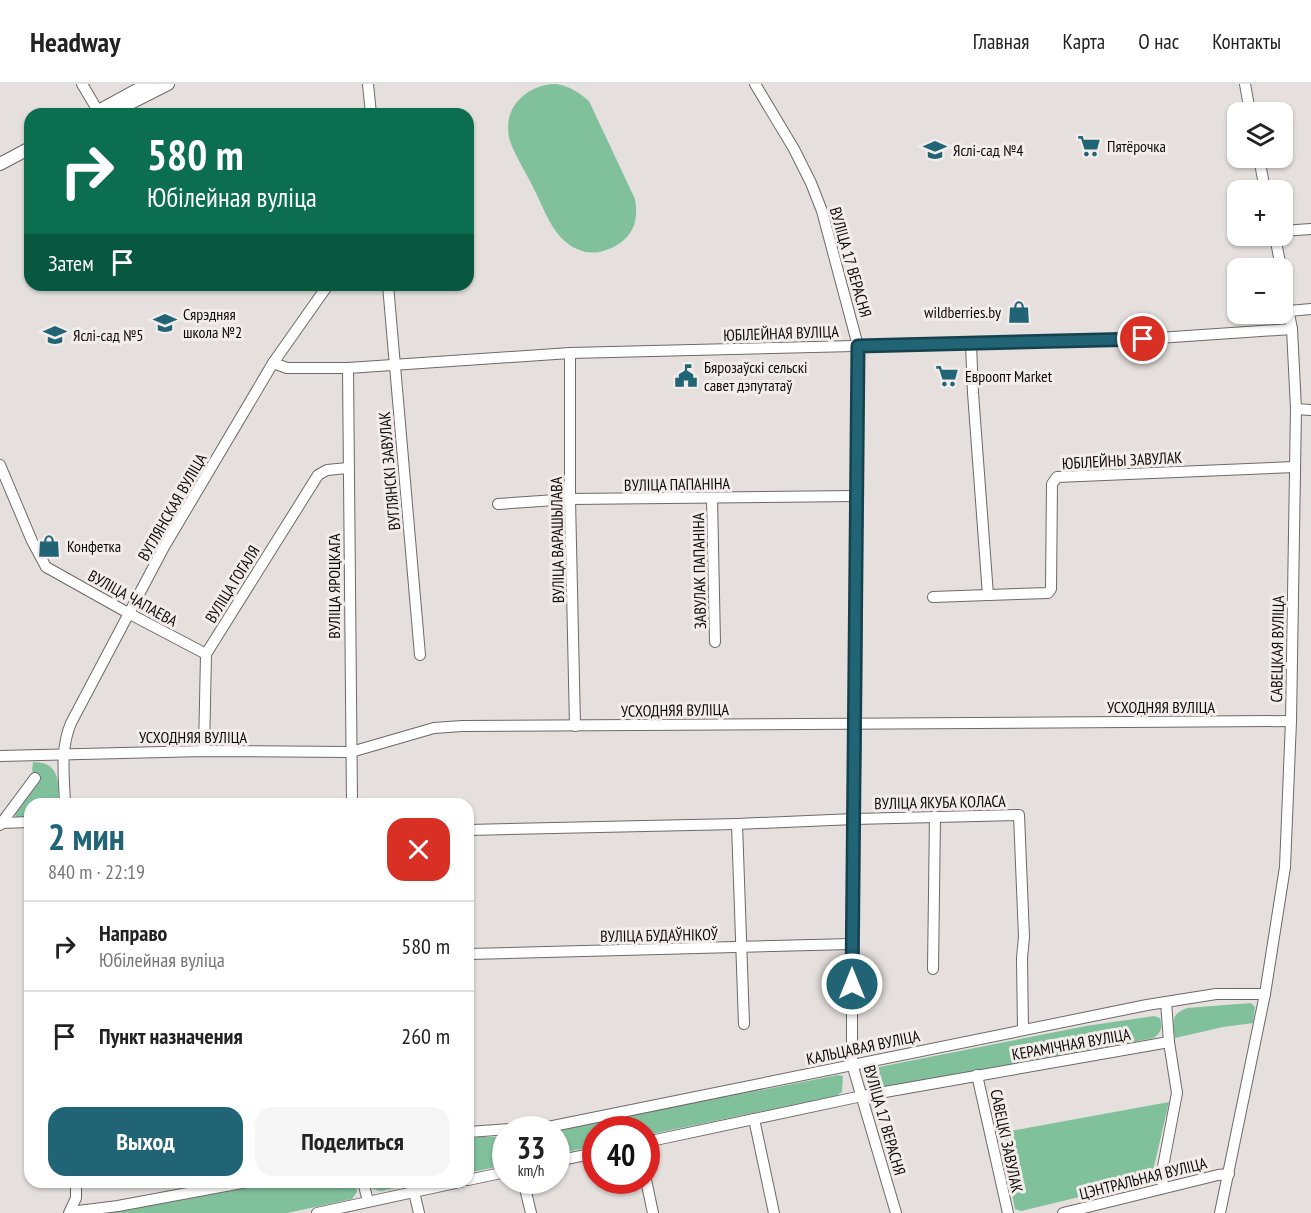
<!DOCTYPE html>
<html lang="ru">
<meta charset="utf-8">
<style>
:root{--surface:#fff;--page:#f6f6f6;--text:#222;--muted:#767676;--line:#e0e0e0;--accent:#216476}
body{margin:0;font-family:"PT Sans Narrow",sans-serif;background:var(--page);color:var(--text);height:100vh;display:flex;flex-direction:column;font-size:22px;white-space:nowrap}
*{box-sizing:border-box;margin:0}
p{font-size:20px;color:var(--muted)}
.icon{flex:none;width:33px;height:33px;fill:none;stroke:currentColor;stroke-width:2;stroke-linecap:round;stroke-linejoin:round}
.map{position:relative;flex:1;overflow:hidden}
.sheet{position:absolute;left:24px;top:714px;width:450px;height:390px;display:flex;flex-direction:column;background:var(--surface);border-radius:18px;box-shadow:0 2px 4px #0004}
.sheet>*{flex:none}
.top-card{position:absolute;left:24px;top:24px;width:450px;height:183px;border-radius:18px;box-shadow:0 2px 4px #0004;background:#0b6e4f;color:#fff;overflow:hidden}
.tools{position:absolute;left:1227px;top:18px;display:grid;gap:12px}
.tools a{display:grid;place-items:center;width:66px;height:66px;border-radius:12px;background:var(--surface);box-shadow:0 2px 4px #0004;font-size:30px}
.speed{position:absolute;left:492px;top:1032px;display:flex;gap:12px;font-size:30px;font-weight:700;text-align:center}
.speed>*{display:grid;place-content:center;width:78px;height:78px;border-radius:50%;background:var(--surface);box-shadow:0 2px 4px #0004;line-height:1}
.speed small{font-size:15px;font-weight:400}
.speed .limit{border:9px solid #d22;background:#fff;color:#111}
.pin{position:absolute;display:grid;place-items:center;width:51px;height:51px;color:#fff;margin:-26px;border:3px solid #fff;border-radius:50%;box-shadow:0 2px 6px #0007}
.me{position:absolute;width:66px;margin:-33px;rotate:0deg;stroke-linejoin:round;filter:drop-shadow(0 0 4px #0008)}
.turn{display:flex;align-items:center;gap:21px;height:126px;padding:0 24px;font-size:27px}
.turn .icon{width:78px;height:78px;stroke-width:2.5}
.turn b{display:block;font-size:42px;line-height:51px}
.then{display:flex;align-items:center;height:57px;padding:0 24px;background:#0003;gap:12px;font-size:22px}
.round{display:grid;place-items:center;flex:none;width:63px;height:63px;border-radius:18px;background:var(--page)}
.overview{display:flex;align-items:center;justify-content:space-between;height:102px;padding:0 24px}
h1{font-size:36px;font-weight:800;line-height:45px;color:var(--accent)}
.action{display:flex;gap:12px;margin-top:auto;padding:12px 24px}
.action a{flex:1;height:69px;border-radius:18px;background:var(--accent);color:#fff;font-size:24px;font-weight:800;line-height:69px;text-align:center}
.action a+a{background:var(--page);color:var(--text)}
ul{padding:0;list-style:none}
li{display:flex;align-items:center;gap:18px;height:90px;padding:0 24px;border-top:2px solid var(--line)}
li div{flex:1}
li b{display:block;font-size:22px}
li em{font-style:normal}
header{display:flex;align-items:center;gap:36px;box-sizing:border-box;height:84px;padding:0 30px;background:var(--surface);border-bottom:2px solid var(--line)}
header strong{font-size:28px}
nav{display:flex;gap:33px;margin-inline-start:auto;font-size:21px}
.map>svg:first-child{display:block}
.green{fill:#80c19c}
.lines{fill:none;stroke-linecap:round;stroke-linejoin:round}
.minor-casing{stroke:#6e6967;stroke-width:12}
.major-casing{stroke:#6e6967;stroke-width:14}
.minor{stroke:#fff;stroke-width:10}
.major{stroke:#fff;stroke-width:12}
.route-casing{stroke:#15414d;stroke-width:15}
.route{stroke:#216476;stroke-width:10}
.labels{text-anchor:middle;stroke-width:6;stroke-linejoin:round;paint-order:stroke}
.poi-label{font-size:16px;fill:#0d0b0a;stroke:#f2edea;text-anchor:start}
.street-label{font-size:16px;fill:#0d0b0a;stroke:#f2edea}
</style>
<header>
<strong>Headway</strong>
<nav><a>Главная</a><a>Карта</a><a>О нас</a><a>Контакты</a></nav>
</header>
<div class="map">
<svg width="1311" height="1129" viewBox="0 0 1311 1129">
<rect width="100%" height="100%" fill="#e5e0dd"/>
<g class="green">
<path d="M556 0C570 2 578 8 589 17L635 115C638 132 636 148 620 159 607 168 591 172 577 165 553 155 544 124 533 103 527 90 511 65 509 53 503 22 528 0 556 0Z"/>
<path d="M33 678C61 678 58 699 59 720H30V735L17 734 15 731 16 728 41 694 32 687Z"/>
<path d="M1251 919 1255 923 1253 939 1223 943 1175 954C1173 937 1170 931 1187 924Z"/>
<path d="M1154 932 1160 934C1163 944 1161 948 1154 954L874 1006 867 997V988L874 984 1086 942Z"/>
<path d="M838 991 843 992 842 1008 836 1012 647 1051 646 1046H596L595 1062 557 1070V1046Z"/>
<path d="M1169 1018 1152 1091 1146 1097 1021 1127 1015 1125 999 1049Z"/>
<path d="M478 1053H505V1081L468 1089V1055Z"/>
<path d="M282 1098H356L357 1108 352 1115 287 1129H107Z"/>
<path d="M368 1098H423L380 1107 371 1104Z"/>
</g>
<g class="lines">
<g class="minor-casing">
<g id="minor">
<path d="M82 0 98 27"/>
<path d="M368 0 371 30"/>
<path d="M755 0 794 65 811 99 822 127 858 262 856 639 852 860V980L896 1129"/>
<path d="M1245 0 1250 28"/>
<path d="M1259 74 1265 106"/>
<path d="M1282 147 1311 145"/>
<path d="M1275 152 1281 184"/>
<path d="M388 201 420 571"/>
<path d="M1289 227 1311 225"/>
<path d="M570 269V415L575 642"/>
<path d="M273 279 287 284H348L570 269 1143 255 1292 245"/>
<path d="M348 284 352 720"/>
<path d="M1296 325 1311 326"/>
<path d="M0 381 32 457 46 483 130 530 206 570"/>
<path d="M712 414 715 558"/>
<path d="M498 420 570 415 857 412"/>
<path d="M988 511 1048 509 1051 505 1052 400 1057 393 1295 383"/>
<path d="M933 513 988 511 973 309 971 260"/>
<path d="M204 667 206 570 318 391 327 386 348 384"/>
<path d="M0 672 204 667 351 668 434 644 462 642 1291 637"/>
<path d="M65 720C64 692 60 665 71 639L164 463 273 279 328 201"/>
<path d="M1 739 30 738"/>
<path d="M737 740 744 940"/>
<path d="M0 741 35 694"/>
<path d="M468 746 737 740 854 735 1019 731 1024 853 1022 874 1023 945"/>
<path d="M468 870 852 860"/>
<path d="M933 885 935 732"/>
<path d="M977 991 1008 1129"/>
<path d="M754 1035 774 1129"/>
<path d="M468 1048 553 1042 1147 921 1216 910H1265"/>
<path d="M646 1058 862 1012 1169 958"/>
<path d="M556 1077 596 1069"/>
<path d="M468 1096 506 1088"/>
<path d="M523 1096 531 1129"/>
<path d="M646 1096 653 1129"/>
<path d="M363 1098 368 1117"/>
<path d="M1163 1104 1162 1088 1177 1009 1169 958 1166 918"/>
<path d="M414 1108 419 1129"/>
<path d="M70 1128 118 1122 247 1098"/>
<path d="M69 1129 76 1114V1098"/>
<path d="M317 1129 460 1098"/>
<path d="M1063 1129 1218 1091 1229 1090"/>
<path d="M1220 1129 1265 910 1285 783 1291 637 1296 325 1292 245 1282 194"/>
</g>
</g>
<g class="major-casing">
<g id="major">
<path d="M93 30 148 0"/>
<path d="M109 30 168 0"/>
<path d="M0 80 30 64"/>
</g>
</g>
<use href="#minor" class="minor"/>
<use href="#major" class="major"/>
</g>
<g class="lines">
<g class="route-casing">
<path id="route" d="M852 900 858 262 1143 255"/>
</g>
<use href="#route" class="route"/>
</g>
<defs>
<g id="supermarket-bare" transform="scale(1.8)"><path d="M-6-5.5h2.5l.6 2H6L4.5 2H-2.5L-4.4-4H-6ZM-1.5 3.2a1.3 1.3 0 1 0 .1 0ZM3 3.2a1.3 1.3 0 1 0 .1 0Z" fill="#216476" stroke="#f2edea" stroke-width="2.5" paint-order="stroke"/></g>
<g id="school-bare" transform="scale(1.8)"><path d="M0-5L7-2L0 1L-7-2ZM-4 1L0 2.5L4 1V4Q0 6-4 4Z" fill="#216476" stroke="#f2edea" stroke-width="2.5" paint-order="stroke"/></g>
<g id="shop-bare" transform="scale(1.8)"><path d="M-5-2.5h2.3a2.7 3.5 0 0 1 5.4 0H5L5.5 6h-11ZM-1.5-2.5h3a1.5 2.3 0 0 0-3 0Z" fill="#216476" stroke="#f2edea" stroke-width="2.5" paint-order="stroke"/></g>
<g id="civic-bare" transform="scale(1.8)"><path d="M-.6-6.5H3V-4.5H.6V-3L4-1V1h2V6H-6V1h2V-1L-.6-3ZM-1.2 2.5V6h2.4V2.5Z" fill="#216476" stroke="#f2edea" stroke-width="2.5" paint-order="stroke"/></g>
</defs>
<g fill-rule="evenodd">
<use href="#supermarket-bare" x="1089" y="62"/>
<use href="#school-bare" x="935" y="66"/>
<use href="#shop-bare" x="1019" y="228"/>
<use href="#school-bare" x="165" y="239"/>
<use href="#school-bare" x="55" y="251"/>
<use href="#civic-bare" x="686" y="292"/>
<use href="#supermarket-bare" x="947" y="292"/>
<use href="#shop-bare" x="49" y="462"/>
</g>
<g class="labels">
<g class="poi-label">
<text x="1107" y="68">Пятёрочка</text>
<text x="953" y="72">Яслі-сад №4</text>
<text x="1001" y="234" text-anchor="end">wildberries.by</text>
<text x="183" y="236">Сярэдняя<tspan x="183" dy="18">школа №2</tspan></text>
<text x="73" y="257">Яслі-сад №5</text>
<text x="704" y="289">Бярозаўскі сельскі<tspan x="704" dy="18">савет дэпутатаў</tspan></text>
<text x="965" y="298">Евроопт Market</text>
<text x="67" y="468">Конфетка</text>
</g>
<g class="street-label">
<text transform="translate(851 178) rotate(74)" y="6">ВУЛІЦА 17 ВЕРАСНЯ</text>
<text transform="translate(781 249) rotate(-2)" y="6">ЮБІЛЕЙНАЯ ВУЛІЦА</text>
<text transform="translate(1122 376) rotate(-3)" y="6">ЮБІЛЕЙНЫ ЗАВУЛАК</text>
<text transform="translate(389 387) rotate(-95)" y="6">ВУГЛЯНСКІ ЗАВУЛАК</text>
<text transform="translate(677 400) rotate(-1)" y="6">ВУЛІЦА ПАПАНІНА</text>
<text transform="translate(172 423) rotate(-60)" y="6">ВУГЛЯНСКАЯ ВУЛІЦА</text>
<text transform="translate(557 456) rotate(-91)" y="6">ВУЛІЦА ВАРАШЫЛАВА</text>
<text transform="translate(699 487) rotate(-91)" y="6">ЗАВУЛАК ПАПАНІНА</text>
<text transform="translate(232 500) rotate(-58)" y="6">ВУЛІЦА ГОГАЛЯ</text>
<text transform="translate(334 502) rotate(-90)" y="6">ВУЛІЦА ЯРОЦКАГА</text>
<text transform="translate(133 514) rotate(29)" y="6">ВУЛІЦА ЧАПАЕВА</text>
<text transform="translate(1277 565) rotate(-89)" y="6">САВЕЦКАЯ ВУЛІЦА</text>
<text x="1161" y="629">УСХОДНЯЯ ВУЛІЦА</text>
<text transform="translate(675 626) rotate(-1)" y="6">УСХОДНЯЯ ВУЛІЦА</text>
<text x="193" y="659">УСХОДНЯЯ ВУЛІЦА</text>
<text transform="translate(940 718) rotate(-1)" y="6">ВУЛІЦА ЯКУБА КОЛАСА</text>
<text transform="translate(659 851) rotate(-1)" y="6">ВУЛІЦА БУДАЎНІКОЎ</text>
<text transform="translate(1071 960) rotate(-10)" y="6">КЕРАМІЧНАЯ ВУЛІЦА</text>
<text transform="translate(863 963) rotate(-12)" y="6">КАЛЬЦАВАЯ ВУЛІЦА</text>
<text transform="translate(885 1036) rotate(74)" y="6">ВУЛІЦА 17 ВЕРАСНЯ</text>
<text transform="translate(1007 1057) rotate(78)" y="6">САВЕЦКІ ЗАВУЛАК</text>
<text transform="translate(1143 1094) rotate(-14)" y="6">ЦЭНТРАЛЬНАЯ ВУЛІЦА</text>
</g>
</g>
</svg>
<div class="tools">
<a><svg class="icon" aria-label="layers" viewBox="0 0 24 24"><path d="M12 4l9 5-9 5-9-5zM3 14l9 5 9-5"/></svg></a>
<a>+</a>
<a>−</a>
</div>
<div class="speed"><div>33<small>km/h</small></div><div class="limit">40</div></div>
<div class="pin" style="left:1143px;top:255px;background:#d93025"><svg class="icon" aria-label="arrive" viewBox="0 0 24 24"><path d="M6 21V4h12l-3 4 3 4H6"/></svg></div>
<svg class="me" style="left:852px;top:900px" viewBox="-20 -20 40 40"><circle r="17" fill="#216476" stroke="#fff" stroke-width="3"/><path d="M0-11L8 9 0 5-8 9z" fill="#fff"/></svg>
<div class="top-card">
<div class="turn"><svg class="icon" aria-label="right" viewBox="0 0 24 24"><path d="M7 20v-9h11M14 6l5 5-5 5"/></svg><div><b>580 m</b>Юбілейная вуліца</div></div>
<div class="then">Затем<svg class="icon" aria-label="arrive" viewBox="0 0 24 24"><path d="M6 21V4h12l-3 4 3 4H6"/></svg></div>
</div>
<section class="sheet">
<div class="overview"><div><h1>2 мин</h1><p>840 m · 22:19</p></div><a class="round" style="background:#d93025;color:#fff"><svg class="icon" aria-label="close" viewBox="0 0 24 24"><path d="M6 6l12 12M18 6L6 18"/></svg></a></div>
<ul>
<li><svg class="icon" aria-label="right" viewBox="0 0 24 24"><path d="M7 20v-9h11M14 6l5 5-5 5"/></svg><div><b>Направо</b><p>Юбілейная вуліца</p></div><em>580 m</em></li>
<li><svg class="icon" aria-label="arrive" viewBox="0 0 24 24"><path d="M6 21V4h12l-3 4 3 4H6"/></svg><div><b>Пункт назначения</b></div><em>260 m</em></li>
</ul>
<div class="action"><a>Выход</a><a>Поделиться</a></div>
</section>
</div>
